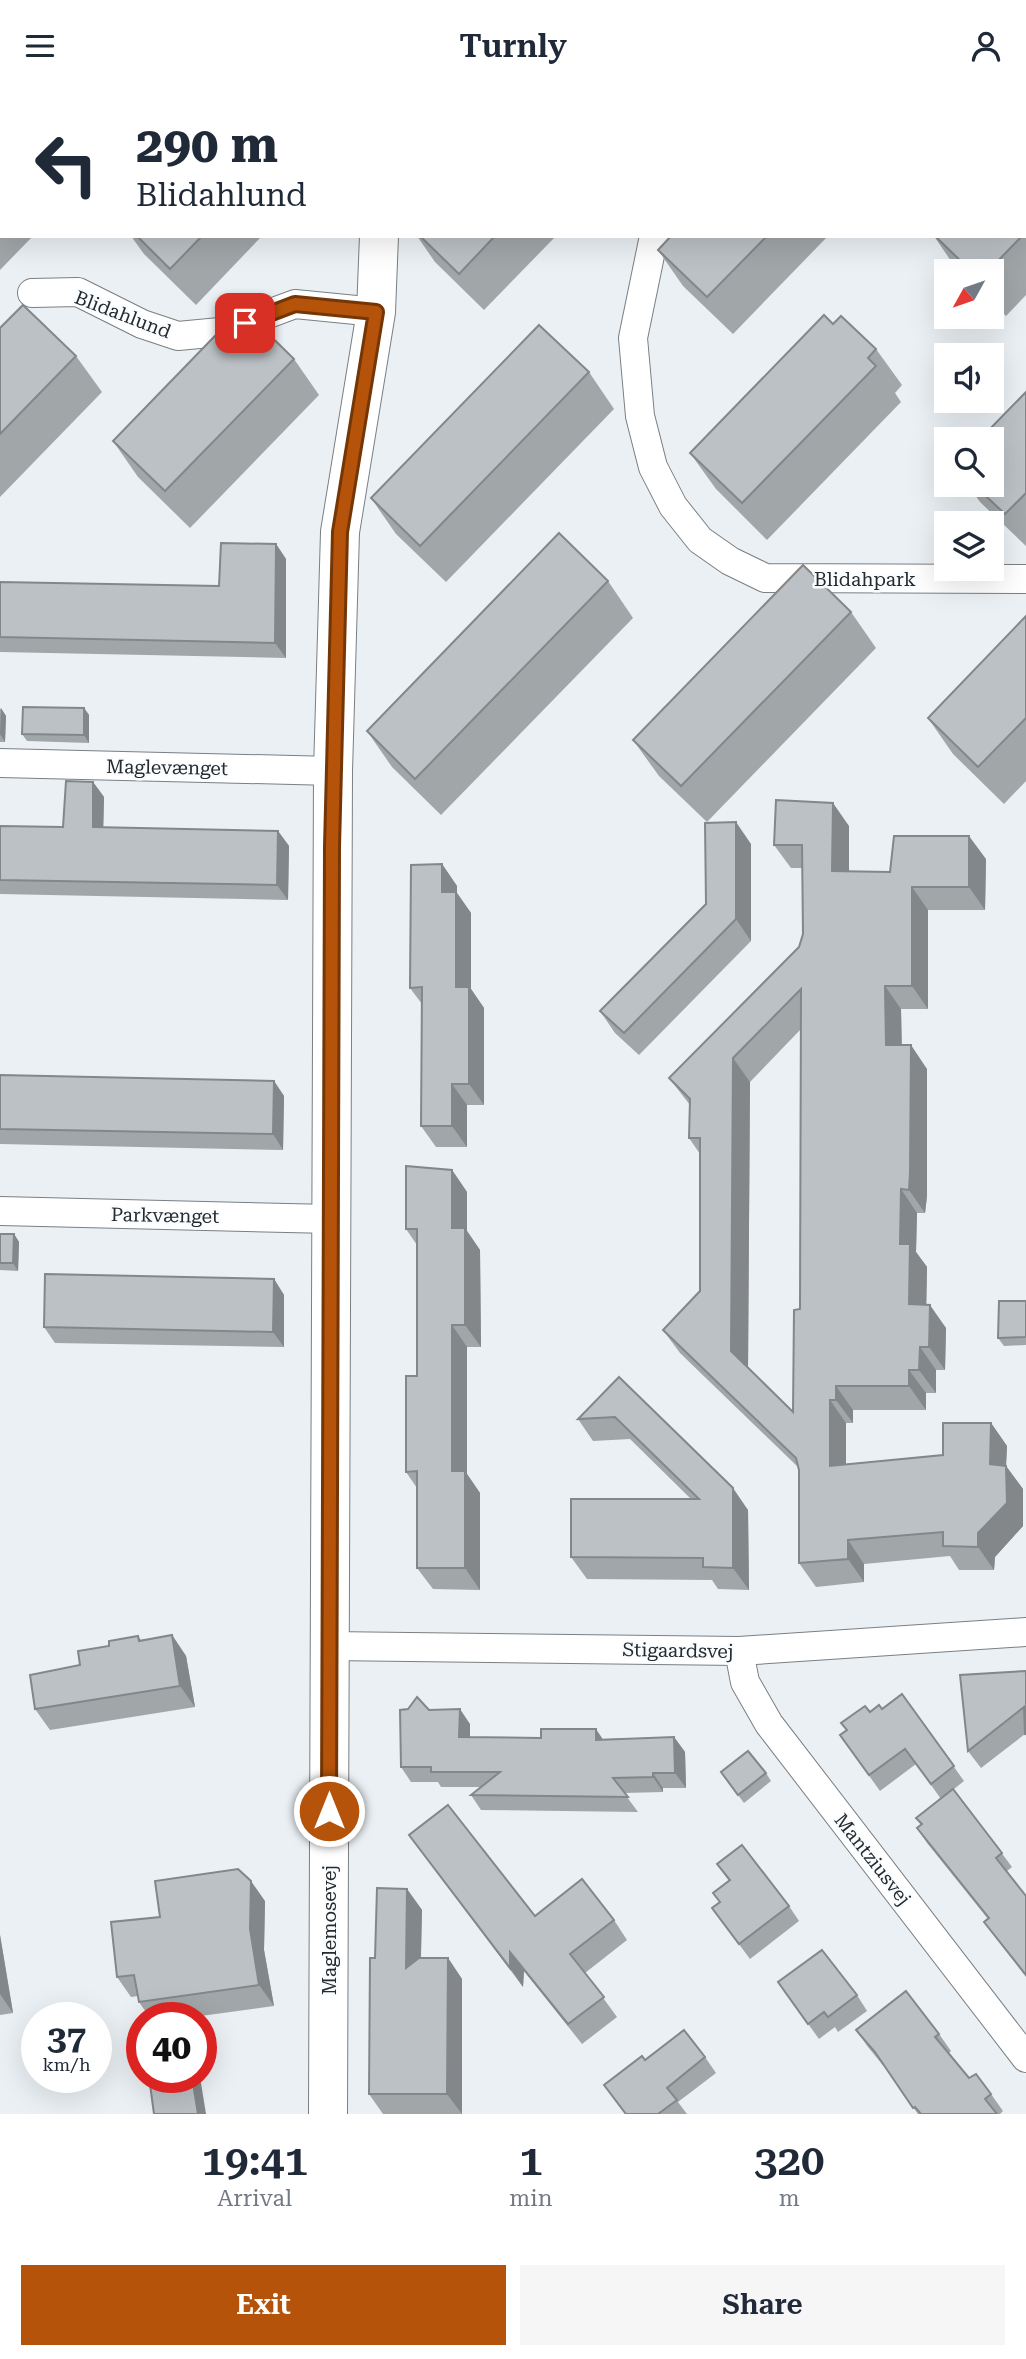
<!DOCTYPE html>
<meta charset="utf-8">
<style>
:root{--surface:#fff;--page:#f6f6f7;--text:#1f2937;--muted:#747a83;--accent:#b45309}
body{margin:0;font-family:"Roboto Serif",serif;background:var(--page);color:var(--text);height:100vh;display:flex;flex-direction:column;font-size:26px;white-space:nowrap}
*{box-sizing:border-box;margin:0}
p{font-size:23px;color:var(--muted)}
.icon{flex:none;width:38px;height:38px;fill:none;stroke:currentColor;stroke-width:2;stroke-linecap:round;stroke-linejoin:round}
.map{position:relative;height:2023px;overflow:hidden}
.panel{display:flex;flex-direction:column;background:var(--surface);flex:1}
.panel>*{flex:none}
.banner{position:absolute;left:0px;top:0px;width:1027px;height:147px;box-shadow:0 7px 28px #0002;background:#fff;color:var(--text);overflow:hidden}
.needle{width:46px;rotate:230deg}
.tools{position:absolute;left:934px;top:168px;display:grid;gap:14px}
.tools a{display:grid;place-items:center;width:70px;height:70px;border-radius:0px;background:var(--surface);box-shadow:0 7px 28px #0002;font-size:35px}
.speed{position:absolute;left:21px;top:1911px;display:flex;gap:14px;font-size:35px;font-weight:700;text-align:center}
.speed>*{display:grid;place-content:center;width:91px;height:91px;border-radius:50%;background:var(--surface);box-shadow:0 7px 28px #0002;line-height:1}
.speed small{font-size:18px;font-weight:400}
.speed .limit{border:10px solid #d22;background:#fff;color:#111}
.pin{position:absolute;display:grid;place-items:center;width:60px;height:60px;color:#fff;margin:-30px;border-radius:14px;box-shadow:0 4px 10px #0006}
.me{position:absolute;width:77px;margin:-38px;rotate:0deg;stroke-linejoin:round;filter:drop-shadow(0 0 5px #0008)}
.turn{display:flex;align-items:center;gap:24px;height:147px;padding:0 21px;font-size:32px}
.turn .icon{width:91px;height:91px;stroke-width:2.5}
.turn b{display:block;font-size:49px;line-height:60px}
.eta{display:flex;justify-content:space-evenly;align-items:center;height:119px;text-align:center}
.eta b{font-size:42px;font-weight:600;line-height:49px}
.primary-button{display:flex;gap:14px;margin-top:auto;padding:14px 21px}
.primary-button a{flex:1;height:80px;border-radius:0px;background:var(--accent);color:#fff;font-size:28px;font-weight:600;line-height:80px;text-align:center}
.primary-button a+a{background:var(--page);color:var(--text)}
header{display:flex;justify-content:space-between;align-items:center;height:91px;padding:0 21px;background:var(--surface);font-size:32px;font-weight:600}
.map>svg:first-child{display:block}
.lines{fill:none;stroke-linecap:round;stroke-linejoin:round}
.street-casing{stroke:#7a7f82;stroke-width:30}
.secondary-casing{stroke:#7a7f82;stroke-width:40}
.street{stroke:#fff;stroke-width:28}
.secondary{stroke:#fff;stroke-width:38}
.wall{fill:#a1a6a9;fill-rule:evenodd}
.shaded-wall{fill:#83878a}
.building{fill:#bbc1c5;stroke:#83878a;stroke-width:2;fill-rule:evenodd}
.route-casing{stroke:#753606;stroke-width:18}
.route{stroke:#b45309;stroke-width:12}
.labels{text-anchor:middle;stroke-width:5;stroke-linejoin:round;paint-order:stroke}
.street-label{font-size:19px;fill:#27292b;stroke:#f9fdff}
</style>
<header><svg class="icon" aria-label="menu" viewBox="0 0 24 24"><path d="M4 6h16M4 12h16M4 18h16"/></svg>Turnly<svg class="icon" aria-label="person" viewBox="0 0 24 24"><circle cx="12" cy="8" r="4"/><path d="M4 21q1-7 8-7t8 7"/></svg></header>
<div class="map">
<svg width="1026" height="2023" viewBox="0 0 1026 2023">
<rect width="100%" height="100%" fill="#eaf0f4"/>
<g class="lines">
<g class="street-casing">
<g id="street">
<path d="M841 2 863 0"/>
<path d="M654 145 633 247 640 325 653 376 673 415 700 449 730 470 765 487 1026 488"/>
<path d="M32 202 78 201 142 233 178 245 220 241 295 213 376 221"/>
<path d="M0 672 333 680"/>
<path d="M0 1120 331 1128"/>
<path d="M329 1555 739 1560 1026 1541"/>
<path d="M739 1560 745 1591 769 1633 1026 1967"/>
</g>
</g>
<g class="secondary-casing">
<g id="secondary">
<path d="M383 2V0"/>
<path d="M328 2023 333 680 340 441 376 221 379 145"/>
</g>
</g>
<use href="#street" class="street"/>
<use href="#secondary" class="secondary"/>
</g>
<g class="wall">
<path d="M14 0H161L162 2H12Z"/>
<path d="M2 12V145H33L0 179V14Z"/>
<path d="M1026 40V204L1006 225 992 212V180H959L955 176 934 145H1026Z"/>
<path d="M131 145H262L196 214 144 163Z"/>
<path d="M417 145H556L484 219 435 171Z"/>
<path d="M671 145H828L733 243 683 195 658 159Z"/>
<path d="M833 233 876 258 902 294 895 302 901 311 767 449 716 398 690 362Z"/>
<path d="M0 237 76 265 102 301 0 406Z"/>
<path d="M294 268 319 304 190 437 138 386 113 350Z"/>
<path d="M589 281 614 318 446 491 396 443 371 407Z"/>
<path d="M1026 301V455L980 411 968 394H992Z"/>
<path d="M276 453 286 468V567L0 561V491L219 495Z"/>
<path d="M608 490 633 527 441 724 392 676 367 640Z"/>
<path d="M851 521 876 557 707 731 659 685 633 649Z"/>
<path d="M1026 525V690L1004 713 953 663 928 627Z"/>
<path d="M0 617 6 625 5 651H0Z"/>
<path d="M84 617 89 624V652L27 650 22 643Z"/>
<path d="M93 691 104 706 103 737 278 740 289 755 288 809 0 803V735L63 736Z"/>
<path d="M849 735V780L890 781 986 768 985 819H928V918H901L902 954 927 978V1105L925 1122H917L916 1161 927 1176 926 1214 946 1237 945 1279H936V1302H926V1319H853V1332H846V1373L943 1364 991 1332 1007 1355 1006 1375 1023 1398V1435L995 1466 994 1479H959L950 1465 864 1473V1491L816 1496 799 1472 798 1376 680 1262 663 1239 700 1200V1063L689 1047 690 1014 669 987 799 856 803 843V777H791L774 754ZM801 938 800 1218 793 1321 748 1276 750 991Z"/>
<path d="M751 753V850L639 964 615 942 600 920 706 813Z"/>
<path d="M442 773 457 795V802L471 822V898L484 917V1014H467V1056H436L421 1035 422 913 410 897Z"/>
<path d="M0 984 274 990 284 1005 283 1059 0 1053Z"/>
<path d="M452 1079 467 1101V1140L480 1159 481 1256H467V1383L480 1402V1499L433 1498 417 1477V1397L406 1381 417 1285V1154L406 1138Z"/>
<path d="M0 1143H14L19 1151 18 1180 0 1179Z"/>
<path d="M274 1188 284 1204V1256L55 1252 44 1236Z"/>
<path d="M1026 1210V1254L1004 1255 998 1247Z"/>
<path d="M619 1286 748 1419 749 1499 718 1498 712 1489 587 1488 571 1466 691 1408 630 1348 593 1350 578 1328Z"/>
<path d="M172 1544 186 1565 195 1616 50 1639 35 1618 80 1574 109 1555 138 1545 141 1549Z"/>
<path d="M1026 1580V1645L1025 1643 981 1677 968 1660Z"/>
<path d="M902 1603 964 1690 954 1698 1012 1776 1007 1780 1026 1805V1886L984 1831 988 1828 927 1752 917 1737 921 1734 916 1727 941 1708 916 1673 880 1700 840 1644 870 1621 882 1618Z"/>
<path d="M429 1619 470 1633V1646L603 1648 674 1646 685 1661 686 1697H663V1701L624 1702 638 1721 481 1719 471 1704 480 1696H441L438 1691H411L401 1676Z"/>
<path d="M721 1681 766 1682 771 1690 744 1712Z"/>
<path d="M409 1744 535 1825 614 1829 627 1849 585 1882 617 1926 582 1953 524 1880 523 1896Z"/>
<path d="M717 1773 789 1815 799 1830 750 1868 712 1817 720 1811 729 1790Z"/>
<path d="M407 1798 422 1819 421 1867H448L462 1888V2023H383L369 2003 375 1867Z"/>
<path d="M265 1810 264 1859 274 1915 186 1927H150L139 1911 138 1905 131 1906 117 1886 160 1826Z"/>
<path d="M0 1844 13 1922 0 1924Z"/>
<path d="M778 1891 857 1904 867 1920 838 1941 835 1936 819 1948Z"/>
<path d="M856 1939 939 1943 951 1960 949 1962 969 1987 991 2003 1003 2020 1000 2023H918L886 1978 868 1956Z"/>
<path d="M705 1966 716 1982 678 2011 687 2023H625L604 1994 645 1969Z"/>
</g>
<g class="shaded-wall">
<path d="M276 453 286 468V567L275 552Z"/>
<path d="M1 617 6 625 5 651 0 643Z"/>
<path d="M84 617 89 624V652L84 644Z"/>
<path d="M93 691 104 706 103 751 93 736Z"/>
<path d="M833 712 849 735V803L832 780Z"/>
<path d="M736 731 751 753V850L736 828Z"/>
<path d="M278 740 289 755 288 809 277 794Z"/>
<path d="M969 745 986 768 985 819 969 796Z"/>
<path d="M442 773 457 795V802L471 822V898L484 917V1014L469 993 442 801Z"/>
<path d="M912 796 928 819V918L912 895Z"/>
<path d="M885 895 901 918 902 978 886 954Z"/>
<path d="M911 954 927 978V1105L925 1122 909 1099Z"/>
<path d="M733 967 750 991 748 1283 731 1260Z"/>
<path d="M274 990 284 1005 283 1059 273 1043Z"/>
<path d="M452 993 467 1014V1056L452 1035Z"/>
<path d="M452 1079 467 1101V1140L480 1159 481 1256 465 1234 452 1137Z"/>
<path d="M901 1098 917 1122 916 1161 927 1176 926 1236 909 1213 900 1153Z"/>
<path d="M14 1143 19 1151 18 1180 13 1172Z"/>
<path d="M274 1188 284 1204V1256L273 1241Z"/>
<path d="M930 1214 946 1237 945 1279 929 1256Z"/>
<path d="M452 1234 467 1256V1383L480 1402V1499L465 1477 452 1380Z"/>
<path d="M920 1256 936 1279V1302L919 1279Z"/>
<path d="M909 1279 926 1302V1319L909 1295Z"/>
<path d="M836 1295 853 1319V1332L836 1309Z"/>
<path d="M830 1309 846 1332V1398L830 1375Z"/>
<path d="M991 1332 1007 1355 1006 1375 1023 1398V1435L995 1466 994 1479 978 1456V1442L990 1373Z"/>
<path d="M733 1397 748 1419 749 1499 733 1477Z"/>
<path d="M848 1449 864 1473V1491L848 1468Z"/>
<path d="M172 1544 186 1565 195 1616 180 1595Z"/>
<path d="M460 1618 470 1633V1661L459 1646Z"/>
<path d="M596 1638 606 1653 596 1649Z"/>
<path d="M674 1646 685 1661 686 1697 675 1682Z"/>
<path d="M653 1682 663 1697V1701L653 1686Z"/>
<path d="M251 1790 265 1810 264 1859 274 1915 259 1894 250 1838Z"/>
<path d="M407 1798 422 1819 420 1898 406 1877Z"/>
<path d="M0 1844 13 1922 0 1903Z"/>
<path d="M510 1861 524 1880 523 1896 510 1877Z"/>
<path d="M448 1867 462 1888V2023L447 2003Z"/>
<path d="M192 1986H197L201 1992 206 2023H198Z"/>
</g>
<g class="building">
<path d="M14 0H114L112 2H12Z"/>
<path d="M242 0H280L282 2H240Z"/>
<path d="M541 0H571L573 2H539Z"/>
<path d="M812 0H840L842 2H811Z"/>
<path d="M2 12V115L0 117V14Z"/>
<path d="M137 145H202L170 178Z"/>
<path d="M420 145H495L459 183Z"/>
<path d="M671 145H767L707 206 658 159Z"/>
<path d="M935 145H1022L988 180H971Z"/>
<path d="M23 214 76 265 0 343V237Z"/>
<path d="M242 217 294 268 165 400 113 350Z"/>
<path d="M824 224 833 233 841 225 876 258 868 267 876 275 742 412 690 362Z"/>
<path d="M539 234 589 281 420 455 371 407Z"/>
<path d="M1026 301V402L1005 423 974 394H992V348H980Z"/>
<path d="M559 442 608 490 415 688 367 640Z"/>
<path d="M221 452 276 453 275 552 0 546V491L219 495Z"/>
<path d="M803 474 851 521 681 695 633 649Z"/>
<path d="M1026 525V627L978 676 928 627Z"/>
<path d="M23 616 84 617V644L22 643Z"/>
<path d="M66 690 93 691V736L278 740 277 794 0 789V735L63 736Z"/>
<path d="M776 709 833 712 832 780 890 781 894 745H969V796H912V895H885L886 954H911L910 1082 909 1099 901 1098 900 1153H910L909 1213 930 1214 929 1256H920L919 1279H909V1295H836V1309H830V1375L943 1364V1332H991L990 1373 1006 1375 1007 1412 978 1442V1456L943 1455V1441L848 1449V1468L799 1472V1379L796 1367 663 1239 700 1200V1047H689L690 1008 669 987 799 856 803 843 802 754H774ZM801 898 800 1218 794 1219 793 1321 731 1260 733 967Z"/>
<path d="M736 731V828L624 942 600 920 706 813 705 732Z"/>
<path d="M442 773V801H456V896H469V993H452V1035H421L422 896 410 897 411 774Z"/>
<path d="M0 984 274 990 273 1043 0 1038Z"/>
<path d="M406 1075 452 1079V1137H465V1234H452V1380H465V1477H417V1380L406 1381V1285H417V1138H406Z"/>
<path d="M0 1143H14L13 1172H0Z"/>
<path d="M45 1183 274 1188 273 1241 44 1236Z"/>
<path d="M999 1210H1026V1246L998 1247Z"/>
<path d="M619 1286 733 1397V1477L703 1476V1467L571 1466V1408H699L615 1326 578 1328Z"/>
<path d="M172 1544 180 1595 35 1618 30 1584 80 1574 78 1560 109 1555V1550L138 1545 139 1550Z"/>
<path d="M1026 1580V1643H1025L1024 1616 968 1660 960 1584Z"/>
<path d="M902 1603 954 1675 931 1693 905 1658 869 1684 840 1644 847 1639 841 1632 865 1615 870 1621 879 1614 882 1618Z"/>
<path d="M417 1606 429 1619 460 1618 459 1646 541 1647V1638H596V1649L674 1646 675 1682H653V1686L613 1687 628 1706 471 1704 500 1681H431V1676H401L400 1619 408 1618Z"/>
<path d="M748 1660 766 1682 738 1704 721 1681Z"/>
<path d="M953 1698 1002 1762 996 1767 1026 1805V1884L984 1831 989 1827 917 1737 922 1733 916 1727Z"/>
<path d="M448 1714 535 1825 582 1788 614 1829 570 1863 604 1906 568 1933 510 1861V1877L409 1744Z"/>
<path d="M742 1754 789 1815 739 1853 712 1817 720 1811 713 1802 730 1789 717 1773Z"/>
<path d="M238 1778 251 1790 250 1838 259 1894 139 1911 134 1884 117 1886 111 1831 160 1826 155 1790Z"/>
<path d="M377 1797 407 1798 406 1877 419 1867H448L447 2003H369L370 1867H375Z"/>
<path d="M822 1859 857 1904 828 1926 824 1921 808 1933 778 1891Z"/>
<path d="M906 1900 939 1943 935 1946 969 1987 976 1983 991 2003 985 2008 997 2023H921L915 2016 913 2017 875 1961 856 1939Z"/>
<path d="M684 1939 705 1966 667 1997 677 2009 658 2023H626L604 1994 642 1965 645 1969Z"/>
<path d="M149 1986H192L198 2023H154Z"/>
</g>
<g class="lines">
<g class="route-casing">
<path id="route" d="M245 232 295 213 376 221 340 441 332 756 329 1720"/>
</g>
<use href="#route" class="route"/>
</g>
<g class="labels">
<g class="street-label">
<text transform="translate(123 223) rotate(21)" y="7">Blidahlund</text>
<text x="865" y="495">Blidahpark</text>
<text transform="translate(167 676) rotate(1)" y="7">Maglevænget</text>
<text transform="translate(165 1124) rotate(1)" y="7">Parkvænget</text>
<text transform="translate(678 1559) rotate(1)" y="7">Stigaardsvej</text>
<text transform="translate(873 1768) rotate(52)" y="7">Mantziusvej</text>
<text transform="translate(329 1839) rotate(-90)" y="7">Maglemosevej</text>
</g>
</g>
</svg>
<div class="tools">
<a><svg class="needle" viewBox="-14 -14 28 28"><path d="M0-13l5 13h-10z" fill="#e53935"/><path d="M0 13l5-13h-10z" fill="#747a83"/></svg></a>
<a><svg class="icon" aria-label="sound" viewBox="0 0 24 24"><path d="M4 9h4l5-4v14l-5-4H4zM17 9q2 3 0 6"/></svg></a>
<a><svg class="icon" aria-label="search" viewBox="0 0 24 24"><circle cx="10" cy="10" r="6"/><path d="M15 15l6 6"/></svg></a>
<a><svg class="icon" aria-label="layers" viewBox="0 0 24 24"><path d="M12 4l9 5-9 5-9-5zM3 14l9 5 9-5"/></svg></a>
</div>
<div class="speed"><div>37<small>km/h</small></div><div class="limit">40</div></div>
<div class="pin" style="left:245px;top:232px;background:#d93025"><svg class="icon" aria-label="arrive" viewBox="0 0 24 24"><path d="M6 21V4h12l-3 4 3 4H6"/></svg></div>
<svg class="me" style="left:329px;top:1720px" viewBox="-20 -20 40 40"><circle r="17" fill="#b45309" stroke="#fff" stroke-width="3"/><path d="M0-11L8 9 0 5-8 9z" fill="#fff"/></svg>
<div class="banner">
<div class="turn"><svg class="icon" aria-label="left" viewBox="0 0 24 24"><path d="M17 20v-9H6M10 6l-5 5 5 5"/></svg><div><b>290 m</b>Blidahlund</div></div>
</div>
</div>
<section class="panel">
<div class="eta">
<div><b>19:41</b><p>Arrival</p></div>
<div><b>1</b><p>min</p></div>
<div><b>320</b><p>m</p></div>
</div>
<div class="primary-button"><a>Exit</a><a>Share</a></div>
</section>
